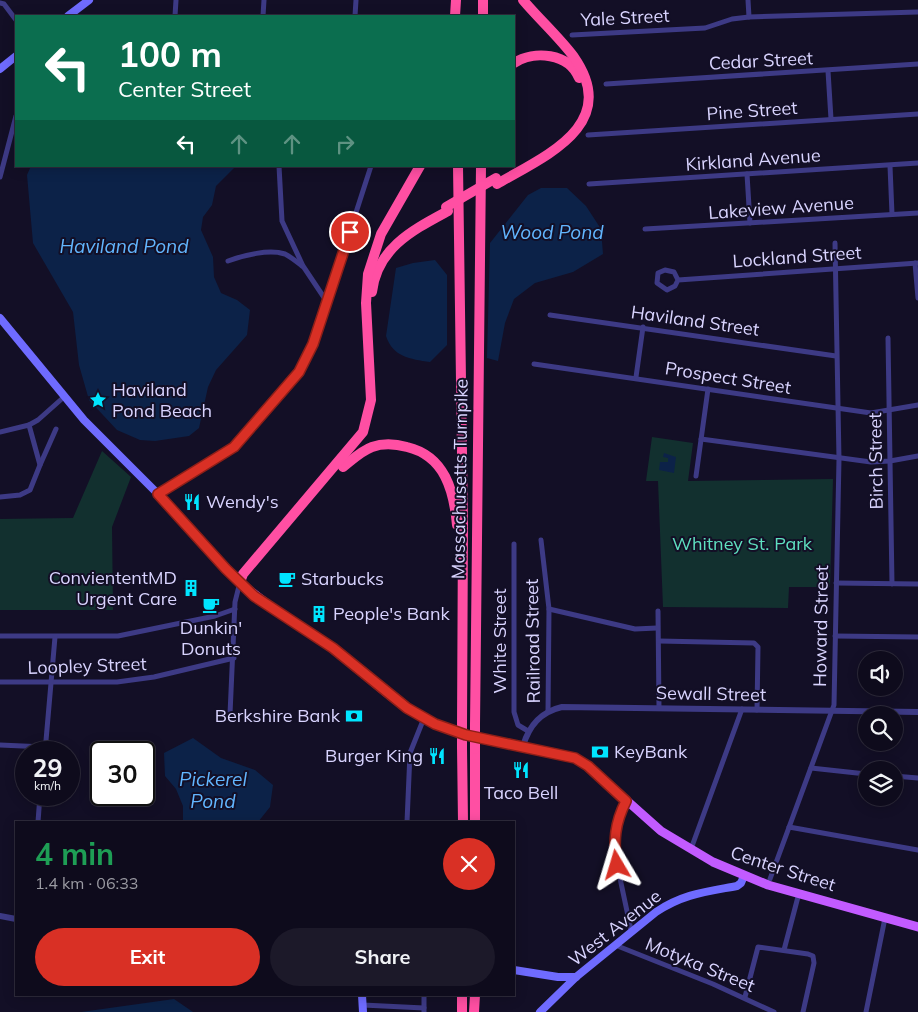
<!DOCTYPE html>
<meta charset="utf-8">
<style>
:root{--surface:#0e0b1c;--page:#1c1929;--text:#f1f3f6;--muted:#9b9ba3;--line:#2e2b3b;--accent:#d93025}
body{margin:0;font-family:Mulish,sans-serif;background:var(--page);color:var(--text);height:100vh;display:flex;flex-direction:column;font-size:19px;white-space:nowrap}
*{box-sizing:border-box;margin:0}
p{font-size:16px;color:var(--muted)}
.icon{flex:none;width:28px;height:28px;fill:none;stroke:currentColor;stroke-width:2;stroke-linecap:round;stroke-linejoin:round}
.map{position:relative;flex:1;overflow:hidden}
.details{position:absolute;left:15px;top:821px;width:500px;height:175px;display:flex;flex-direction:column;background:var(--surface);border-radius:0px;box-shadow:0 2px 12px #0003,0 0 0 1px var(--line)}
.details>*{flex:none}
.banner{position:absolute;left:15px;top:15px;width:500px;height:152px;border-radius:0px;box-shadow:0 2px 12px #0003,0 0 0 1px var(--line);background:#0b6e4f;color:#fff;overflow:hidden}
.tools{position:absolute;left:858px;top:651px;display:grid;gap:10px}
.tools a{display:grid;place-items:center;width:45px;height:45px;border-radius:50%;background:var(--surface);box-shadow:0 2px 12px #0003,0 0 0 1px var(--line);font-size:25px}
.speed{position:absolute;left:15px;top:741px;display:flex;gap:10px;font-size:25px;font-weight:700;text-align:center}
.speed>*{display:grid;place-content:center;width:65px;height:65px;border-radius:50%;background:var(--surface);box-shadow:0 2px 12px #0003,0 0 0 1px var(--line);line-height:1}
.speed small{font-size:12px;font-weight:400}
.speed .limit{border:2px solid #111;border-radius:8px;background:#fff;color:#111}
.pin{position:absolute;display:grid;place-items:center;width:42px;height:42px;color:#fff;margin:-21px;border:2px solid #fff;border-radius:50%;box-shadow:0 1px 5px #0007}
.me{position:absolute;width:55px;margin:-28px;rotate:353deg;stroke-linejoin:round;filter:drop-shadow(0 0 4px #0008)}
.turn{display:flex;align-items:center;gap:18px;height:105px;padding:0 20px;font-size:22px}
.turn .icon{width:65px;height:65px;stroke-width:2.5}
.turn b{display:block;font-size:35px;line-height:42px}
.lanes{display:flex;align-items:center;height:48px;padding:0 20px;background:#0003;justify-content:center;gap:25px;direction:ltr}
.lanes .off{opacity:.35}
.round{display:grid;place-items:center;flex:none;width:52px;height:52px;border-radius:26px;background:var(--page)}
.head{display:flex;align-items:center;justify-content:space-between;height:85px;padding:0 20px}
h1{font-size:30px;font-weight:700;line-height:38px;color:#1e9e55}
.cta{display:flex;gap:10px;margin-top:auto;padding:10px 20px}
.cta a{flex:1;height:58px;border-radius:30px;background:var(--accent);color:#fff;font-size:20px;font-weight:700;line-height:58px;text-align:center}
.cta a+a{background:var(--page);color:var(--text)}
.map>svg:first-child{display:block}
.green{fill:#12302f}
.water{fill:#0c2248}
.lines{fill:none;stroke-linecap:round;stroke-linejoin:round}
.minor{stroke:#3d3a85;stroke-width:5}
.tertiary{stroke:#3d3a85;stroke-width:6}
.secondary{stroke:#6f6bff;stroke-width:8}
.primary{stroke:#c25bff;stroke-width:9}
.motorway{stroke:#ff4fa3;stroke-width:10}
.motorway-bridge{stroke:#ff4fa3;stroke-width:10}
.route-casing{stroke:#8d1f18;stroke-width:12}
.route{stroke:#d93025;stroke-width:9}
.labels{text-anchor:middle;stroke-width:4;stroke-linejoin:round;paint-order:stroke}
.street-label{font-size:18px;fill:#d9d4ff;stroke:#130f26}
.poi-label{font-size:18px;fill:#d9d4ff;stroke:#130f26;text-anchor:start}
.park-label{font-size:18px;fill:#5fe0c0;stroke:#130f26}
.water-label{font-size:19px;font-style:italic;fill:#62b6ff;stroke:#130f26}
</style>
<div class="map">
<svg width="918" height="1012" viewBox="0 0 918 1012">
<rect width="100%" height="100%" fill="#130f26"/>
<g class="green">
<path d="M652 437 693 443 688 481 833 479 830 587H789L788 608 663 607 658 481H646Z"/>
<path d="M102 451 131 477 112 527 113 610H0V519L73 518Z"/>
</g>
<g class="water">
<path d="M31 166H236L216 186 212 205 203 217 201 230 213 257 214 277 221 293 237 300 250 310 247 335 216 370 208 387 199 428 189 436 155 441 140 440 117 430 89 400 79 365 73 312 33 243 27 175Z"/>
<path d="M541 188H567L586 206 601 229 603 254 573 272 535 283 514 299 505 323 498 361 487 358 490 243 528 195Z"/>
<path d="M435 260 447 275V345L430 362C410 359 393 357 386 336L396 268 413 263Z"/>
<path d="M664 453 676 457 674 473 659 470 660 462H668V458L663 457Z"/>
<path d="M193 738 221 758 255 770 273 785 270 807 258 822H183V806L176 789 165 776 164 753Z"/>
<path d="M174 999 193 1012H81Z"/>
</g>
<g class="lines">
<g class="minor">
<path d="M748 0 749 17"/>
<path d="M0 3 4 4 16 20"/>
<path d="M175 16 176 0"/>
<path d="M263 16 264 0"/>
<path d="M355 16 356 0"/>
<path d="M572 35 705 28 732 19 749 17 918 12"/>
<path d="M828 71 831 119"/>
<path d="M606 84 918 64"/>
<path d="M588 135 918 114"/>
<path d="M279 166 282 221 303 266 327 302"/>
<path d="M890 166 892 214"/>
<path d="M747 174 750 223"/>
<path d="M0 177 16 116"/>
<path d="M589 184 918 163"/>
<path d="M645 229 918 213"/>
<path d="M228 261C244 255 269 249 285 254 291 257 297 262 302 266"/>
<path d="M915 263 918 298"/>
<path d="M678 280 675 286 667 290 657 283 658 273 665 270 674 272 678 280 918 263"/>
<path d="M550 315 836 356"/>
<path d="M888 338 892 584"/>
<path d="M534 364 871 413 918 405"/>
<path d="M636 377 643 327"/>
<path d="M29 425 38 420 65 396"/>
<path d="M0 432 29 425 40 465 30 490 20 495 0 497"/>
<path d="M701 439 871 462 890 461 918 456"/>
<path d="M40 465 56 429"/>
<path d="M696 476 708 389"/>
<path d="M158 494 234 447 304 366 319 327 371 166"/>
<path d="M541 540 549 609 548 712"/>
<path d="M514 544V712L518 725 528 731"/>
<path d="M836 583 918 584"/>
<path d="M549 609 635 629 657 628"/>
<path d="M658 611 659 708"/>
<path d="M0 636H118L215 616 235 609"/>
<path d="M835 636 918 637"/>
<path d="M659 641 754 643 758 647 757 710"/>
<path d="M0 682H117L154 677 234 658"/>
<path d="M230 714 235 602 240 582"/>
<path d="M0 745 45 747"/>
<path d="M45 752 55 637"/>
<path d="M811 768 866 774"/>
<path d="M894 776 918 778"/>
<path d="M626 801 616 825 614 850 631 930"/>
<path d="M38 822 40 795"/>
<path d="M407 822 410 753 424 718"/>
<path d="M789 827 918 850"/>
<path d="M691 849 742 709"/>
<path d="M770 879 834 705 839 459 835 243"/>
<path d="M615 945 713 984 774 1012"/>
<path d="M784 950 799 893"/>
<path d="M424 995V1012"/>
<path d="M745 997 758 947 808 954 813 956 814 963 803 1012"/>
<path d="M363 1005 424 1008"/>
<path d="M866 1012 885 918"/>
</g>
<g class="tertiary">
<path d="M523 746C529 726 540 712 562 707L918 712"/>
<path d="M0 916 16 919"/>
</g>
<g class="secondary">
<path d="M68 16 89 0"/>
<path d="M0 69 16 56"/>
<path d="M0 318 84 420 158 494 240 582"/>
<path d="M514 970 558 977H576"/>
<path d="M362 995 363 1012"/>
<path d="M540 1012 576 977 656 912C683 894 705 892 737 886L741 883 744 876"/>
</g>
<path class="primary" d="M240 582C268 608 302 626 333 649 367 674 397 708 438 725 481 743 529 746 575 758L588 766 661 831 713 862 768 885 918 927"/>
<g class="motorway">
<path d="M455 16 456 0"/>
<path d="M483 16V0"/>
<path d="M514 63C534 50 569 53 579 78"/>
<path d="M458 166 463 525 462 725"/>
<path d="M497 184C545 156 621 125 574 57 559 37 539 19 523 0"/>
<path d="M372 292C377 248 413 230 448 211"/>
<path d="M343 467C352 460 361 451 372 447 383 443 396 444 407 447 445 456 454 491 457 525"/>
<path d="M240 582 243 574 363 432 371 400 366 303 368 274 381 234 420 166"/>
<path d="M475 725 481 166"/>
<path d="M462 747 463 822"/>
<path d="M475 822V749"/>
<path d="M462 1012V995"/>
<path d="M474 1012 475 995"/>
</g>
<g class="motorway-bridge">
<path d="M446 207 496 178"/>
<path d="M462 747V725"/>
<path d="M475 749V725"/>
</g>
</g>
<g class="lines">
<g class="route-casing">
<path id="route" d="M350 232 313 344 299 372 234 447 158 494 226 569 254 596 333 648 407 708 435 724 466 735 575 758 588 766 626 801C615 823 613 841 617 865"/>
</g>
<use href="#route" class="route"/>
</g>
<defs>
<g id="sight-bare" transform="scale(1.35)"><path d="M0-6L1.8-2.2L6-1.7L2.9 1.2L3.7 5.4L0 3.3L-3.7 5.4L-2.9 1.2L-6-1.7L-1.8-2.2Z" fill="#00e5ff" stroke="#130f26" stroke-width="2.5" paint-order="stroke"/></g>
<g id="restaurant-bare" transform="scale(1.35)"><path d="M-5-6h1v4h1v-4h1v4h1v-4h1v5L-1.5 .5V6h-2V.5L-5-1ZM5-6V6H3V1.5H1.5Q1.5-4 5-6Z" fill="#00e5ff" stroke="#130f26" stroke-width="2.5" paint-order="stroke"/></g>
<g id="cafe-bare" transform="scale(1.35)"><path d="M-5.5-4.5H6V0H3Q3 3.5 0 3.5H-2.5Q-5.5 3.5-5.5 0ZM3-3.2v2h1.7v-2ZM-6 4.5H4V6H-6Z" fill="#00e5ff" stroke="#130f26" stroke-width="2.5" paint-order="stroke"/></g>
<g id="building-bare" transform="scale(1.35)"><path d="M-4-6H4V6H1V3H-1V6H-4ZM-2.5-4.3h1.7v1.8h-1.7ZM.8-4.3h1.7v1.8H.8ZM-2.5-1h1.7V.8h-1.7ZM.8-1h1.7V.8H.8Z" fill="#00e5ff" stroke="#130f26" stroke-width="2.5" paint-order="stroke"/></g>
<g id="bank-bare" transform="scale(1.35)"><path d="M-6-4H6V4H-6ZM0-2.3a2.3 2.3 0 1 0 0 4.6a2.3 2.3 0 1 0 0-4.6Z" fill="#00e5ff" stroke="#130f26" stroke-width="2.5" paint-order="stroke"/></g>
</defs>
<g fill-rule="evenodd">
<use href="#sight-bare" x="98" y="400"/>
<use href="#restaurant-bare" x="192" y="502"/>
<use href="#cafe-bare" x="287" y="579"/>
<use href="#building-bare" x="191" y="588"/>
<use href="#cafe-bare" x="211" y="605"/>
<use href="#building-bare" x="319" y="614"/>
<use href="#bank-bare" x="354" y="716"/>
<use href="#bank-bare" x="600" y="752"/>
<use href="#restaurant-bare" x="437" y="756"/>
<use href="#restaurant-bare" x="521" y="770"/>
</g>
<g class="labels">
<g class="street-label">
<text transform="translate(625 18) rotate(-3)" y="6">Yale Street</text>
<text transform="translate(761 61) rotate(-3)" y="6">Cedar Street</text>
<text transform="translate(752 111) rotate(-4)" y="6">Pine Street</text>
<text transform="translate(753 160) rotate(-4)" y="6">Kirkland Avenue</text>
<text transform="translate(781 208) rotate(-4)" y="6">Lakeview Avenue</text>
<text transform="translate(797 257) rotate(-4)" y="6">Lockland Street</text>
<text transform="translate(695 321) rotate(8)" y="6">Haviland Street</text>
<text transform="translate(728 378) rotate(9)" y="6">Prospect Street</text>
<text transform="translate(876 461) rotate(-91)" y="6">Birch Street</text>
<text transform="translate(460 479) rotate(-89)" y="6">Massachusetts Turnpike</text>
<text transform="translate(821 626) rotate(-89)" y="6">Howard Street</text>
<text transform="translate(500 641) rotate(-90)" y="6">White Street</text>
<text transform="translate(533 641) rotate(-91)" y="6">Railroad Street</text>
<text transform="translate(87 666) rotate(-2)" y="6">Loopley Street</text>
<text transform="translate(711 694) rotate(1)" y="6">Sewall Street</text>
<text transform="translate(783 869) rotate(18)" y="6">Center Street</text>
<text transform="translate(615 928) rotate(-38)" y="6">West Avenue</text>
<text transform="translate(700 965) rotate(22)" y="6">Motyka Street</text>
</g>
<g class="poi-label">
<text x="112" y="396">Haviland<tspan x="112" dy="21">Pond Beach</tspan></text>
<text x="206" y="508">Wendy's</text>
<text x="177" y="584" text-anchor="end">ConviententMD<tspan x="177" dy="21">Urgent Care</tspan></text>
<text x="301" y="585">Starbucks</text>
<text x="333" y="620">People's Bank</text>
<text x="211" y="634" text-anchor="middle">Dunkin'<tspan x="211" dy="21">Donuts</tspan></text>
<text x="340" y="722" text-anchor="end">Berkshire Bank</text>
<text x="614" y="758">KeyBank</text>
<text x="423" y="762" text-anchor="end">Burger King</text>
<text x="521" y="799" text-anchor="middle">Taco Bell</text>
</g>
<g class="park-label">
<text x="742" y="550">Whitney St. Park</text>
</g>
<g class="water-label">
<text x="552" y="239">Wood Pond</text>
<text x="124" y="253">Haviland Pond</text>
<text x="213" y="786">Pickerel<tspan x="213" dy="22">Pond</tspan></text>
</g>
</g>
</svg>
<div class="tools">
<a><svg class="icon" aria-label="sound" viewBox="0 0 24 24"><path d="M4 9h4l5-4v14l-5-4H4zM17 9q2 3 0 6"/></svg></a>
<a><svg class="icon" aria-label="search" viewBox="0 0 24 24"><circle cx="10" cy="10" r="6"/><path d="M15 15l6 6"/></svg></a>
<a><svg class="icon" aria-label="layers" viewBox="0 0 24 24"><path d="M12 4l9 5-9 5-9-5zM3 14l9 5 9-5"/></svg></a>
</div>
<div class="speed"><div>29<small>km/h</small></div><div class="limit">30</div></div>
<div class="pin" style="left:350px;top:232px;background:#d93025"><svg class="icon" aria-label="arrive" viewBox="0 0 24 24"><path d="M6 21V4h12l-3 4 3 4H6"/></svg></div>
<svg class="me" style="left:617px;top:865px" viewBox="-20 -20 40 40"><path d="M0-17L14 15 0 8-14 15z" fill="#d93025" stroke="#fff" stroke-width="4"/></svg>
<div class="banner">
<div class="turn"><svg class="icon" aria-label="left" viewBox="0 0 24 24"><path d="M17 20v-9H6M10 6l-5 5 5 5"/></svg><div><b>100 m</b>Center Street</div></div>
<div class="lanes"><svg class="icon" aria-label="left" viewBox="0 0 24 24"><path d="M17 20v-9H6M10 6l-5 5 5 5"/></svg><svg class="icon off" aria-label="ahead" viewBox="0 0 24 24"><path d="M12 20V5M6 11l6-6 6 6"/></svg><svg class="icon off" aria-label="ahead" viewBox="0 0 24 24"><path d="M12 20V5M6 11l6-6 6 6"/></svg><svg class="icon off" aria-label="right" viewBox="0 0 24 24"><path d="M7 20v-9h11M14 6l5 5-5 5"/></svg></div>
</div>
<section class="details">
<div class="head"><div><h1>4 min</h1><p>1.4 km · 06:33</p></div><a class="round" style="background:#d93025;color:#fff"><svg class="icon" aria-label="close" viewBox="0 0 24 24"><path d="M6 6l12 12M18 6L6 18"/></svg></a></div>
<div class="cta"><a>Exit</a><a>Share</a></div>
</section>
</div>
